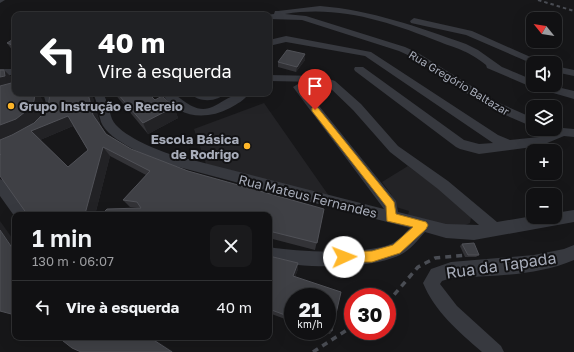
<!DOCTYPE html>
<html lang="pt">
<meta charset="utf-8">
<style>
:root{--surface:#111113;--page:#1a1a1c;--text:#f1f3f6;--muted:#9c9da0;--line:#303133}
body{margin:0;font-family:"Golos Text",sans-serif;background:var(--page);color:var(--text);height:100vh;display:flex;flex-direction:column;font-size:15px;white-space:nowrap}
*{box-sizing:border-box;margin:0}
p{font-size:13px;color:var(--muted)}
.icon{flex:none;width:22px;height:22px;fill:none;stroke:currentColor;stroke-width:2;stroke-linecap:round;stroke-linejoin:round}
.map{position:relative;flex:1;overflow:hidden}
.panel{position:absolute;left:12px;top:212px;width:260px;height:128px;display:flex;flex-direction:column;background:var(--surface);border-radius:8px;box-shadow:0 4px 16px #0002,0 0 0 1px var(--line)}
.panel>*{flex:none}
.banner{position:absolute;left:12px;top:12px;width:260px;height:84px;border-radius:8px;box-shadow:0 4px 16px #0002,0 0 0 1px var(--line);background:#202124;color:#fff;overflow:hidden}
.needle{width:26px;rotate:300deg}
.tools{position:absolute;left:526px;top:12px;display:grid;gap:8px}
.tools a{display:grid;place-items:center;width:36px;height:36px;border-radius:8px;background:var(--surface);box-shadow:0 4px 16px #0002,0 0 0 1px var(--line);font-size:20px}
.speed{position:absolute;left:284px;top:288px;display:flex;gap:8px;font-size:20px;font-weight:700;text-align:center}
.speed>*{display:grid;place-content:center;width:52px;height:52px;border-radius:50%;background:var(--surface);box-shadow:0 4px 16px #0002,0 0 0 1px var(--line);line-height:1}
.speed small{font-size:10px;font-weight:400}
.speed .limit{border:6px solid #d22;background:#fff;color:#111}
.pin{position:absolute;display:grid;place-items:center;width:34px;height:34px;color:#fff;margin:-41px -17px;border-radius:50% 50% 50% 0;rotate:-45deg;box-shadow:0 0 4px #0007}
.pin .icon{rotate:45deg}
.me{position:absolute;width:44px;margin:-22px;rotate:88deg;stroke-linejoin:round;filter:drop-shadow(0 0 3px #0008)}
.turn{display:flex;align-items:center;gap:14px;height:84px;padding:0 20px;font-size:18px}
.turn .icon{width:52px;height:52px;stroke-width:2.5}
.turn b{display:block;font-size:28px;line-height:34px}
.round{display:grid;place-items:center;flex:none;width:42px;height:42px;border-radius:8px;background:var(--page)}
.headline{display:flex;align-items:center;justify-content:space-between;height:68px;padding:0 20px}
h1{font-size:24px;font-weight:600;line-height:30px}
ul{padding:0;list-style:none}
li{display:flex;align-items:center;gap:12px;height:52px;padding:0 20px;border-top:1px solid var(--line)}
li div{flex:1}
li b{display:block;font-size:15px}
li em{font-style:normal}
.map>svg:first-child{display:block}
.built{fill:#232326}
.lines{fill:none;stroke-linecap:round;stroke-linejoin:round}
.street{fill:#37393f;fill-rule:evenodd}
.rail-far1{stroke:#4a4d54;stroke-width:2;stroke-dasharray:3.5 3;stroke-linecap:butt}
.rail{stroke:#4a4d54;stroke-width:3.5;stroke-dasharray:6 5;stroke-linecap:butt}
.wall{fill:#333337;fill-rule:evenodd}
.shaded-wall{fill:#222225}
.building{fill:#3f4045;stroke:#505157;fill-rule:evenodd}
.route{fill:#ffb729;stroke:#a6771b}
.poi-dot{fill:#ffb729;stroke:#121214;stroke-width:1.5}
.labels{text-anchor:middle;stroke-width:4;stroke-linejoin:round;paint-order:stroke}
.far-street-label{font-size:11px;fill:#a8adba;stroke:#121214}
.poi-label{font-size:13px;font-weight:bold;fill:#a8adba;stroke:#121214;text-anchor:start}
.street-label{font-size:13px;fill:#a8adba;stroke:#121214}
.near-street-label{font-size:16px;fill:#a8adba;stroke:#121214}
</style>
<div class="map">
<svg width="574" height="352" viewBox="0 0 574 352">
<rect width="100%" height="100%" fill="#171719"/>
<g class="built">
<path d="M264 103 329 196 206 164 194 129Z"/>
<path d="M408 166 462 206 471 218 470 223 463 226H451L408 215 409 211 396 207 391 194 382 182Z"/>
</g>
<g class="lines">
<g class="street">
<path d="M0 0H5L0 3Z"/>
<path d="M320 6C371 10 418 27 466 44L478 50 502 67 533 80V85H549L574 91V99L529 86 487 68 486 65C467 50 460 50 440 42 389 22 340 5 285 14L306 16 405 47 418 53 497 102 533 118V127L489 108 412 57 399 51 302 20 269 19V15H265L274 14 275 11H278Z"/>
<path d="M414 18 472 31 544 63 533 64 466 35 411 23 410 21Z"/>
<path d="M286 36 371 52 498 135 510 140 539 137 563 128 574 129V137L564 136 540 146 479 154 460 149 456 147 355 71 354 69 355 67H363L464 140 479 144 493 143 365 56 286 42 269 46V40Z"/>
<path d="M555 66 574 70V76L555 72Z"/>
<rect x="0" y="69" width="15" height="6"/>
<path d="M269 75 320 76 335 81 361 104 398 146 448 181 497 222 533 216 555 217V213L574 210V222L474 240 446 238 425 232C418 240 410 250 400 255 369 270 302 268 269 261V247C298 252 364 255 391 244 398 241 404 234 410 228L171 165C153 159 108 141 101 122 98 112 98 104 93 93H103C108 103 109 110 112 119 119 135 157 150 173 155L384 209 293 87 298 84 302 85 396 201 398 212 446 224 479 225 438 189 390 152 353 110 327 85 319 82 269 81Z"/>
<path d="M43 93H53L57 106 53 117H45L43 114 46 103Z"/>
<path d="M162 93H174C213 129 215 93 249 93 245 100 237 104 230 108 205 121 177 118 162 93Z"/>
<path d="M191 93H225C219 102 197 103 191 93Z"/>
<path d="M0 179 5 181 29 215H15V217L0 196Z"/>
<path d="M574 245V260C537 276 491 276 451 278L442 281 440 284 457 306 501 346 504 352H482C458 331 435 312 423 283L431 269 451 262 534 255 564 249Z"/>
</g>
<path class="rail-far1" d="M538 0 574 11"/>
<g class="rail">
<path d="M387 303 418 267 435 258 468 255"/>
<path d="M313 352 353 326"/>
</g>
</g>
<g class="wall">
<path d="M15 38V54L7 43Z"/>
<path d="M305 54V60L296 72 278 67V62Z"/>
<path d="M4 70 12 78V83L44 103 43 111 39 118 28 126 92 94 100 124 106 134 131 149 188 171 324 209 315 250 269 238V215L130 207 123 200 146 175 110 156 95 215H28L27 214 12 135 21 131 0 140ZM73 126 88 150 68 167 40 140Z"/>
<path d="M114 93H148L155 100 174 107 178 118 148 134Z"/>
<path d="M462 244 479 255 476 257H465L460 246Z"/>
<path d="M269 256 298 263V269L295 277 341 292 332 331 330 334 320 331H327V297H293V322L269 313Z"/>
</g>
<g class="shaded-wall">
<path d="M305 54V60L296 72 297 67Z"/>
<path d="M4 70 12 78 13 84 0 87V77Z"/>
<path d="M35 93H39L44 103 43 111 39 118 25 129 0 140V125Z"/>
<path d="M88 93H92V94L100 124 93 115Z"/>
<path d="M174 107 178 118 148 134 143 123Z"/>
<path d="M68 116 75 125 40 140 31 131Z"/>
<path d="M103 147 110 156 95 215H87L85 214Z"/>
<path d="M0 221 15 242V252L0 230Z"/>
<path d="M298 263V269L293 282V276Z"/>
<path d="M149 337H151L174 352H172Z"/>
</g>
<g class="building">
<path d="M15 38V46L7 43Z"/>
<path d="M287 50 305 54 297 67 278 62Z"/>
<path d="M0 70H4L5 76 0 77Z"/>
<path d="M15 82V93H35L34 101 30 108 16 119 0 125V86Z"/>
<path d="M50 93H88L93 115 106 134 131 149 188 171 324 209 317 243 269 231V215H101L107 209 141 208 137 202 123 200 150 171 103 147 85 214H27L0 176V154L1 155 0 154V140L12 135 34 123 42 115 48 106 50 95ZM68 116 88 150 68 167 31 131Z"/>
<path d="M117 93H148L155 100 162 96 174 107 143 123Z"/>
<path d="M0 230 15 252V315L0 311Z"/>
<path d="M474 243 479 255H468L462 244Z"/>
<path d="M269 256 298 263 293 276 341 292 332 331 327 329V297H293V318L269 309Z"/>
<path d="M58 337H149L172 352H81L72 348Z"/>
</g>
<path class="route" d="M315 107 318 108 394 202 396 214 426 222 428 225 426 229 400 253 372 262H344L341 261 339 257 341 254 344 252 372 251 393 245 413 227 387 221 386 206 312 111V108Z"/>
<g class="poi-dot">
<circle cx="11" cy="106" r="4"/>
<circle cx="247" cy="146" r="4"/>
</g>
<g class="labels">
<g class="far-street-label">
<text transform="translate(459 83) rotate(31)" y="4">Rua Gregório Baltazar</text>
</g>
<g class="poi-label">
<text x="19" y="111">Grupo Instrução e Recreio</text>
<text x="239" y="144" text-anchor="end">Escola Básica<tspan x="239" dy="15">de Rodrigo</tspan></text>
</g>
<g class="street-label">
<text transform="translate(308 196) rotate(14)" y="5">Rua Mateus Fernandes</text>
</g>
<g class="near-street-label">
<text transform="translate(501 265) rotate(-8)" y="6">Rua da Tapada</text>
</g>
</g>
</svg>
<div class="tools">
<a><svg class="needle" viewBox="-14 -14 28 28"><path d="M0-13l5 13h-10z" fill="#e53935"/><path d="M0 13l5-13h-10z" fill="#9c9da0"/></svg></a>
<a><svg class="icon" aria-label="sound" viewBox="0 0 24 24"><path d="M4 9h4l5-4v14l-5-4H4zM17 9q2 3 0 6"/></svg></a>
<a><svg class="icon" aria-label="layers" viewBox="0 0 24 24"><path d="M12 4l9 5-9 5-9-5zM3 14l9 5 9-5"/></svg></a>
<a>+</a>
<a>−</a>
</div>
<div class="speed"><div>21<small>km/h</small></div><div class="limit">30</div></div>
<div class="pin" style="left:315px;top:110px;background:#d93025"><svg class="icon" aria-label="arrive" viewBox="0 0 24 24"><path d="M6 21V4h12l-3 4 3 4H6"/></svg></div>
<svg class="me" style="left:344px;top:257px" viewBox="-20 -20 40 40"><circle r="19" fill="#fff"/><path d="M0-13L10 11 0 6-10 11z" fill="#ffb729"/></svg>
<div class="banner">
<div class="turn"><svg class="icon" aria-label="left" viewBox="0 0 24 24"><path d="M17 20v-9H6M10 6l-5 5 5 5"/></svg><div><b>40 m</b>Vire à esquerda</div></div>
</div>
<section class="panel">
<div class="headline"><div><h1>1 min</h1><p>130 m · 06:07</p></div><a class="round"><svg class="icon" aria-label="close" viewBox="0 0 24 24"><path d="M6 6l12 12M18 6L6 18"/></svg></a></div>
<ul>
<li><svg class="icon" aria-label="left" viewBox="0 0 24 24"><path d="M17 20v-9H6M10 6l-5 5 5 5"/></svg><div><b>Vire à esquerda</b></div><em>40 m</em></li>
</ul>
</section>
</div>
